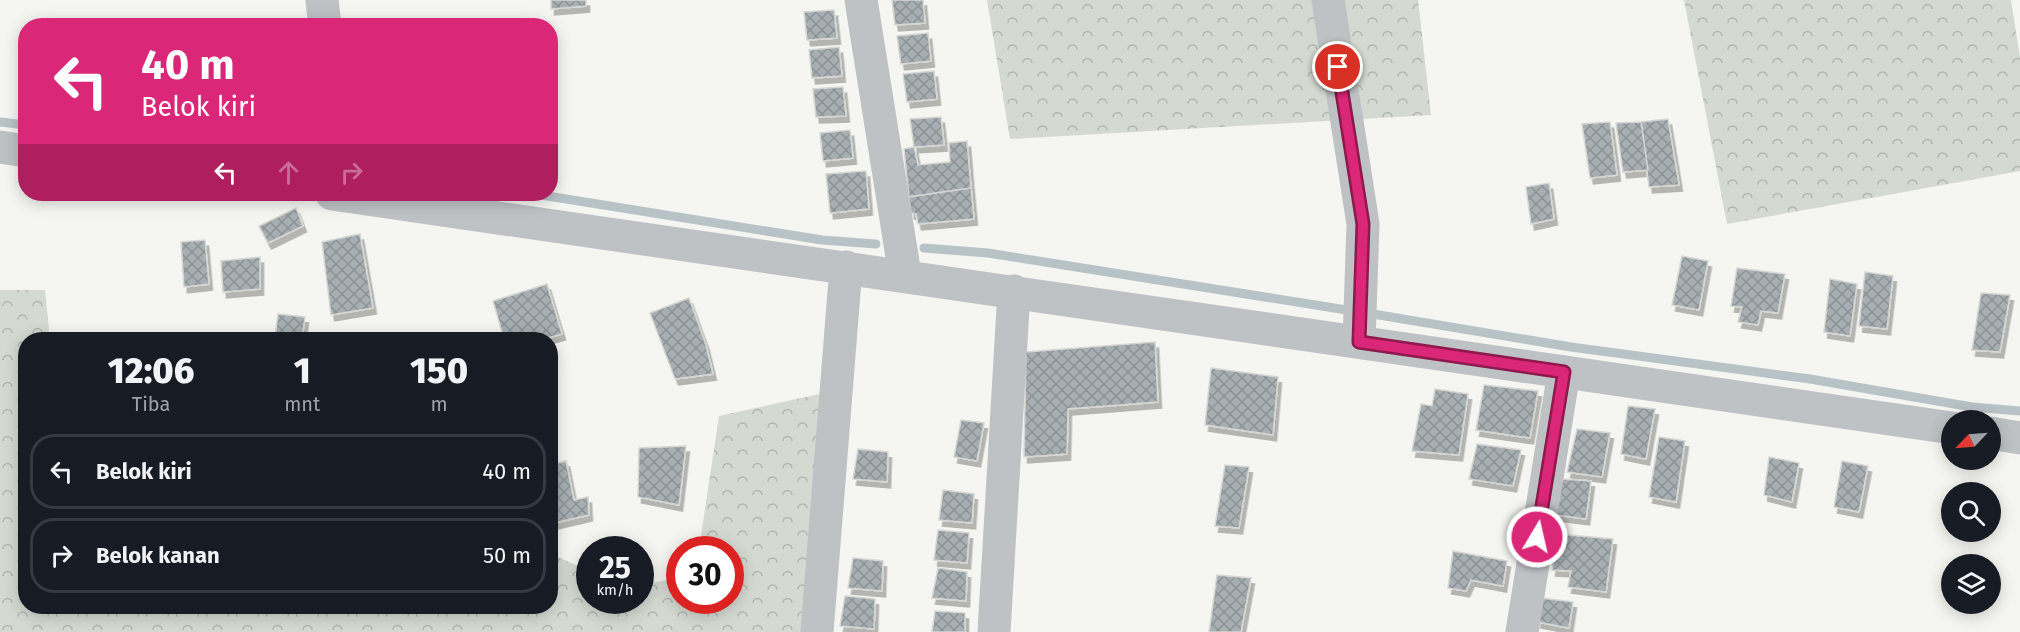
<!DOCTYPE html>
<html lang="id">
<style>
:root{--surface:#171b24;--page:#20242c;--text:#f1f3f6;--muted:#9ea1a6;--line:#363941}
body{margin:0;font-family:"Fira Sans",sans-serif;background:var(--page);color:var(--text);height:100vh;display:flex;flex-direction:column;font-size:22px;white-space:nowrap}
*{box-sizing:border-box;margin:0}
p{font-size:20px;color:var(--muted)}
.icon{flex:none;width:33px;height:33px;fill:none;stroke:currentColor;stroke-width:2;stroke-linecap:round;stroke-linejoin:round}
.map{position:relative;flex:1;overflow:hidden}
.side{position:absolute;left:18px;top:332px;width:540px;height:282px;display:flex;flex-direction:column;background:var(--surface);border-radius:24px;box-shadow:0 3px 15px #0003}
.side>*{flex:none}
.hud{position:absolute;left:18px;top:18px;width:540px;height:183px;border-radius:24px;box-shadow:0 3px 15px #0003;background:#db2777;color:#fff;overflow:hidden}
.needle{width:39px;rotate:245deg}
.controls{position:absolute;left:1941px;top:410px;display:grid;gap:12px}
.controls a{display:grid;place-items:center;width:60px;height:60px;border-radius:50%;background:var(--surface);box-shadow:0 3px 15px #0003;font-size:30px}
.speed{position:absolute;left:576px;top:536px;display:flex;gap:12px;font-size:30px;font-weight:700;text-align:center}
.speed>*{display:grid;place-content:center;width:78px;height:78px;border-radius:50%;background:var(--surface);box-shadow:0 3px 15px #0003;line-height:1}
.speed small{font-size:15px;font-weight:400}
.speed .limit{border:9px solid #d22;background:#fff;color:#111}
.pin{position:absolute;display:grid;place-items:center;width:51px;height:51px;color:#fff;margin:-26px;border:3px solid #fff;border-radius:50%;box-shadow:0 2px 6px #0007}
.me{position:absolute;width:66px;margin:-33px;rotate:9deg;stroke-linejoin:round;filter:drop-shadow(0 0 4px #0008)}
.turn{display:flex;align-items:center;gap:21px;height:126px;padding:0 24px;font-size:27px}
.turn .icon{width:78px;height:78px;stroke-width:2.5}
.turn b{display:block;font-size:42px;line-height:51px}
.lanes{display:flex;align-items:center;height:57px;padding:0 24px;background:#0003;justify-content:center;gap:30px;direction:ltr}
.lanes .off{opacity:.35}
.eta{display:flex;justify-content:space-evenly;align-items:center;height:102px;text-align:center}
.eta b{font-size:36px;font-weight:800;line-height:42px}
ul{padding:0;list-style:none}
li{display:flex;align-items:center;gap:18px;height:75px;margin:0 12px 9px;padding:0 12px;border:3px solid var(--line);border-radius:24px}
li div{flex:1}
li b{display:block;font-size:22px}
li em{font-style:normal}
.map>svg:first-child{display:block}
.forest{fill:url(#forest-crowns)}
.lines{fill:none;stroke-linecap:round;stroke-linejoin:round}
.stream{stroke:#b8c3c8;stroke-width:9}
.building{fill:url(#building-cross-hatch);stroke:#d6d6d4;stroke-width:1.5;filter:url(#shadow)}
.minor{stroke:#bec2c5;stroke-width:33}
.route-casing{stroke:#8e194d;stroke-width:15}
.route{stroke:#db2777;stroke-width:10}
</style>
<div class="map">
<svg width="2020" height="632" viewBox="0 0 2020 632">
<defs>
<pattern id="forest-crowns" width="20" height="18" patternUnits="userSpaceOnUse" patternTransform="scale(1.5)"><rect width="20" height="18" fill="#d4dad1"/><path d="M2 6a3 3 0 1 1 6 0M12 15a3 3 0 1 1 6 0" fill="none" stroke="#b0b5af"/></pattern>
<pattern id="building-cross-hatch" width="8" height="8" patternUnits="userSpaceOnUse" patternTransform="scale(1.5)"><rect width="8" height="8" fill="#a7afb3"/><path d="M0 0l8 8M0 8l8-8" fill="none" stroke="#8c9397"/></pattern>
<filter id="shadow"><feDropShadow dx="3.5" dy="6" stdDeviation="0" flood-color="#0004"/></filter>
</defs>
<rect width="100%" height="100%" fill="#f5f5f1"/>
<g class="forest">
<path d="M987 0H1418L1431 115 1010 139Z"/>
<path d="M1684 0H2011L2020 57V171L1727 224Z"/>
<path d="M0 290H45L50 339H26V606H550L551 554 589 571 590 600H640L641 585 679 578 680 600H730V549H699L719 416 824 393 804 632H0Z"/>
</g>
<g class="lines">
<g class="stream">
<path d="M0 122 26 125"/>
<path d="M535 194 822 240 876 244"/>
<path d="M924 248 988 253 1353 311"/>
<path d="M1367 313 1571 347 1810 379 1972 407 2020 411"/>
</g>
</g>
<g class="building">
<path d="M551 0H586V6L551 9Z"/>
<path d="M892 0H923L925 23 895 25Z"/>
<path d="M834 10 837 38 807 40 804 12Z"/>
<path d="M928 33 931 61 901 64 897 36Z"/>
<path d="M839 47 842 76 812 78 809 50Z"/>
<path d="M934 71 937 99 907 102 903 74Z"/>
<path d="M843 87 846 116 816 117 813 89Z"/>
<path d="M941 117 944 145 914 147 910 119Z"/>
<path d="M1668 119 1679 185 1649 187 1641 122Z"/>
<path d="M1610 122 1617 175 1590 178 1582 124Z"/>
<path d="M1641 122 1648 170 1623 172 1616 123Z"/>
<path d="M850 130 853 158 823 161 820 133Z"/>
<path d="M967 141 971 188 909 197 904 149 914 147 918 165 950 162 949 143Z"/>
<path d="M866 171 869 209 830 213 826 174Z"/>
<path d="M1549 183 1554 219 1531 224 1526 187Z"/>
<path d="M971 188 974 219 918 224 916 214 911 213 909 197Z"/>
<path d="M296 208 303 226 268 243 259 226Z"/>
<path d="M360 234 373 308 331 315 322 242Z"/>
<path d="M205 240 209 284 184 287 181 242Z"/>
<path d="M1682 256 1708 261 1699 310 1672 305Z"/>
<path d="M260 257V289L223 292 221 261Z"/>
<path d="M1737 268 1785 274 1778 313 1761 311 1758 325 1738 322 1742 307 1731 306Z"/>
<path d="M1865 272 1893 276 1887 329 1859 326Z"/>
<path d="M1830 279 1857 284 1850 336 1824 332Z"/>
<path d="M547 284 562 334 544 339H504L493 301Z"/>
<path d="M1981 293 2010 295 2000 352 1972 350Z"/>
<path d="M689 298 706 345 713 374 675 379 650 313Z"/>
<path d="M278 314 305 317 302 339 275 337Z"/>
<path d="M1155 342 1158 402 1068 409 1067 454 1024 457 1026 352Z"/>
<path d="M1211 368 1278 377 1273 435 1205 425Z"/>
<path d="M1484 385 1538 391 1530 438 1476 430Z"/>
<path d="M1435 389 1468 394 1459 455 1412 451 1421 404 1432 406Z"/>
<path d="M1628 406 1655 409 1646 459 1621 454Z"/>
<path d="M961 420 984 423 977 461 954 457Z"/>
<path d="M1577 429 1610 433 1602 477 1567 472Z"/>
<path d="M1659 437 1685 441 1676 502 1649 497Z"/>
<path d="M1477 444 1521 450 1513 486 1469 479Z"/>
<path d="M686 446 679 505 638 497 639 448Z"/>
<path d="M858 449 888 452 887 482 853 479Z"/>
<path d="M1769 457 1799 463 1792 502 1764 495Z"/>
<path d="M566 461 574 500 588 497 589 515 554 523 550 510V465Z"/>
<path d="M1842 461 1868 466 1859 512 1834 507Z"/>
<path d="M1225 465 1249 467 1239 528 1215 526Z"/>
<path d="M1562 479 1591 481 1586 519 1556 515Z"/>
<path d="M943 490 974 494 972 523 939 520Z"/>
<path d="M938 530 969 533 967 563 934 560Z"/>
<path d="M1557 534 1613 539 1606 592 1568 587 1571 571 1552 570Z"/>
<path d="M1453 551 1507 561 1503 586 1471 580 1466 591 1448 588Z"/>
<path d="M853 558 883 561 882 591 848 588Z"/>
<path d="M938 568 967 572 966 601 932 598Z"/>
<path d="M1217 575 1251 578 1241 632H1209Z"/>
<path d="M845 596 875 599 874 629 840 626Z"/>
<path d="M1541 598 1573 602 1569 628 1537 622Z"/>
<path d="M935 611 965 613V632H932Z"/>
</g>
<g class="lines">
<g class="minor">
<path d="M322 0 325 26"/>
<path d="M861 0 905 275"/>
<path d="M1328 0 1363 224 1359 342"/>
<path d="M0 147 26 151"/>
<path d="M332 194 1952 428"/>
<path d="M1990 433 2020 438"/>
<path d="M817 632 846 267"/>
<path d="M994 632 1014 291"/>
<path d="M1522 632 1564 372"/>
</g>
</g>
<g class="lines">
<g class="route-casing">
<path id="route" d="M1338 67 1363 224 1359 342 1564 372 1537 537"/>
</g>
<use href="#route" class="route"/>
</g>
</svg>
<div class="controls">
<a><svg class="needle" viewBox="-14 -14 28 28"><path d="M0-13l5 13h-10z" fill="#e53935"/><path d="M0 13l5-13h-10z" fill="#9ea1a6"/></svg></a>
<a><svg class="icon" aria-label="search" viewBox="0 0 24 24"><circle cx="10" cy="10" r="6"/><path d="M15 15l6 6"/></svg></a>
<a><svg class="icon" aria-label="layers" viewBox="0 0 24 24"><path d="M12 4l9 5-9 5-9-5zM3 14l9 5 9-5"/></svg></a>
</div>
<div class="speed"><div>25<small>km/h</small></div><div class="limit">30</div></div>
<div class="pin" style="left:1338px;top:67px;background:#d93025"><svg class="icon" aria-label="arrive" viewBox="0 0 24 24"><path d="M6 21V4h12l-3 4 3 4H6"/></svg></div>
<svg class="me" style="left:1537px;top:537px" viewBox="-20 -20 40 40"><circle r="17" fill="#db2777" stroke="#fff" stroke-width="3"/><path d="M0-11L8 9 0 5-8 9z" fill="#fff"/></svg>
<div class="hud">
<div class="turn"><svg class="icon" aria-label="left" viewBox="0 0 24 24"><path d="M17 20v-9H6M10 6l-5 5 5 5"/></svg><div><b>40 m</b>Belok kiri</div></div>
<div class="lanes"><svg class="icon" aria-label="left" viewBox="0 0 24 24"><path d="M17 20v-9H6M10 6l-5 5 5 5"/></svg><svg class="icon off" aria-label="ahead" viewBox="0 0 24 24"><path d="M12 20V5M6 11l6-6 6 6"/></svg><svg class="icon off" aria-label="right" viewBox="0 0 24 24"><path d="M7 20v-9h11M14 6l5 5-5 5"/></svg></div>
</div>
<section class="side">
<div class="eta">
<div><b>12:06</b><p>Tiba</p></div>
<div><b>1</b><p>mnt</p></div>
<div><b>150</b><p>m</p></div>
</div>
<ul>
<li><svg class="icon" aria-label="left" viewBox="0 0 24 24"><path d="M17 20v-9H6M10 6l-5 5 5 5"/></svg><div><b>Belok kiri</b></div><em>40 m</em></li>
<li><svg class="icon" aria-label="right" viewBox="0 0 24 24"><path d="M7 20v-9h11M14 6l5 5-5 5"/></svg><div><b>Belok kanan</b></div><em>50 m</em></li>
</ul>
</section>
</div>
